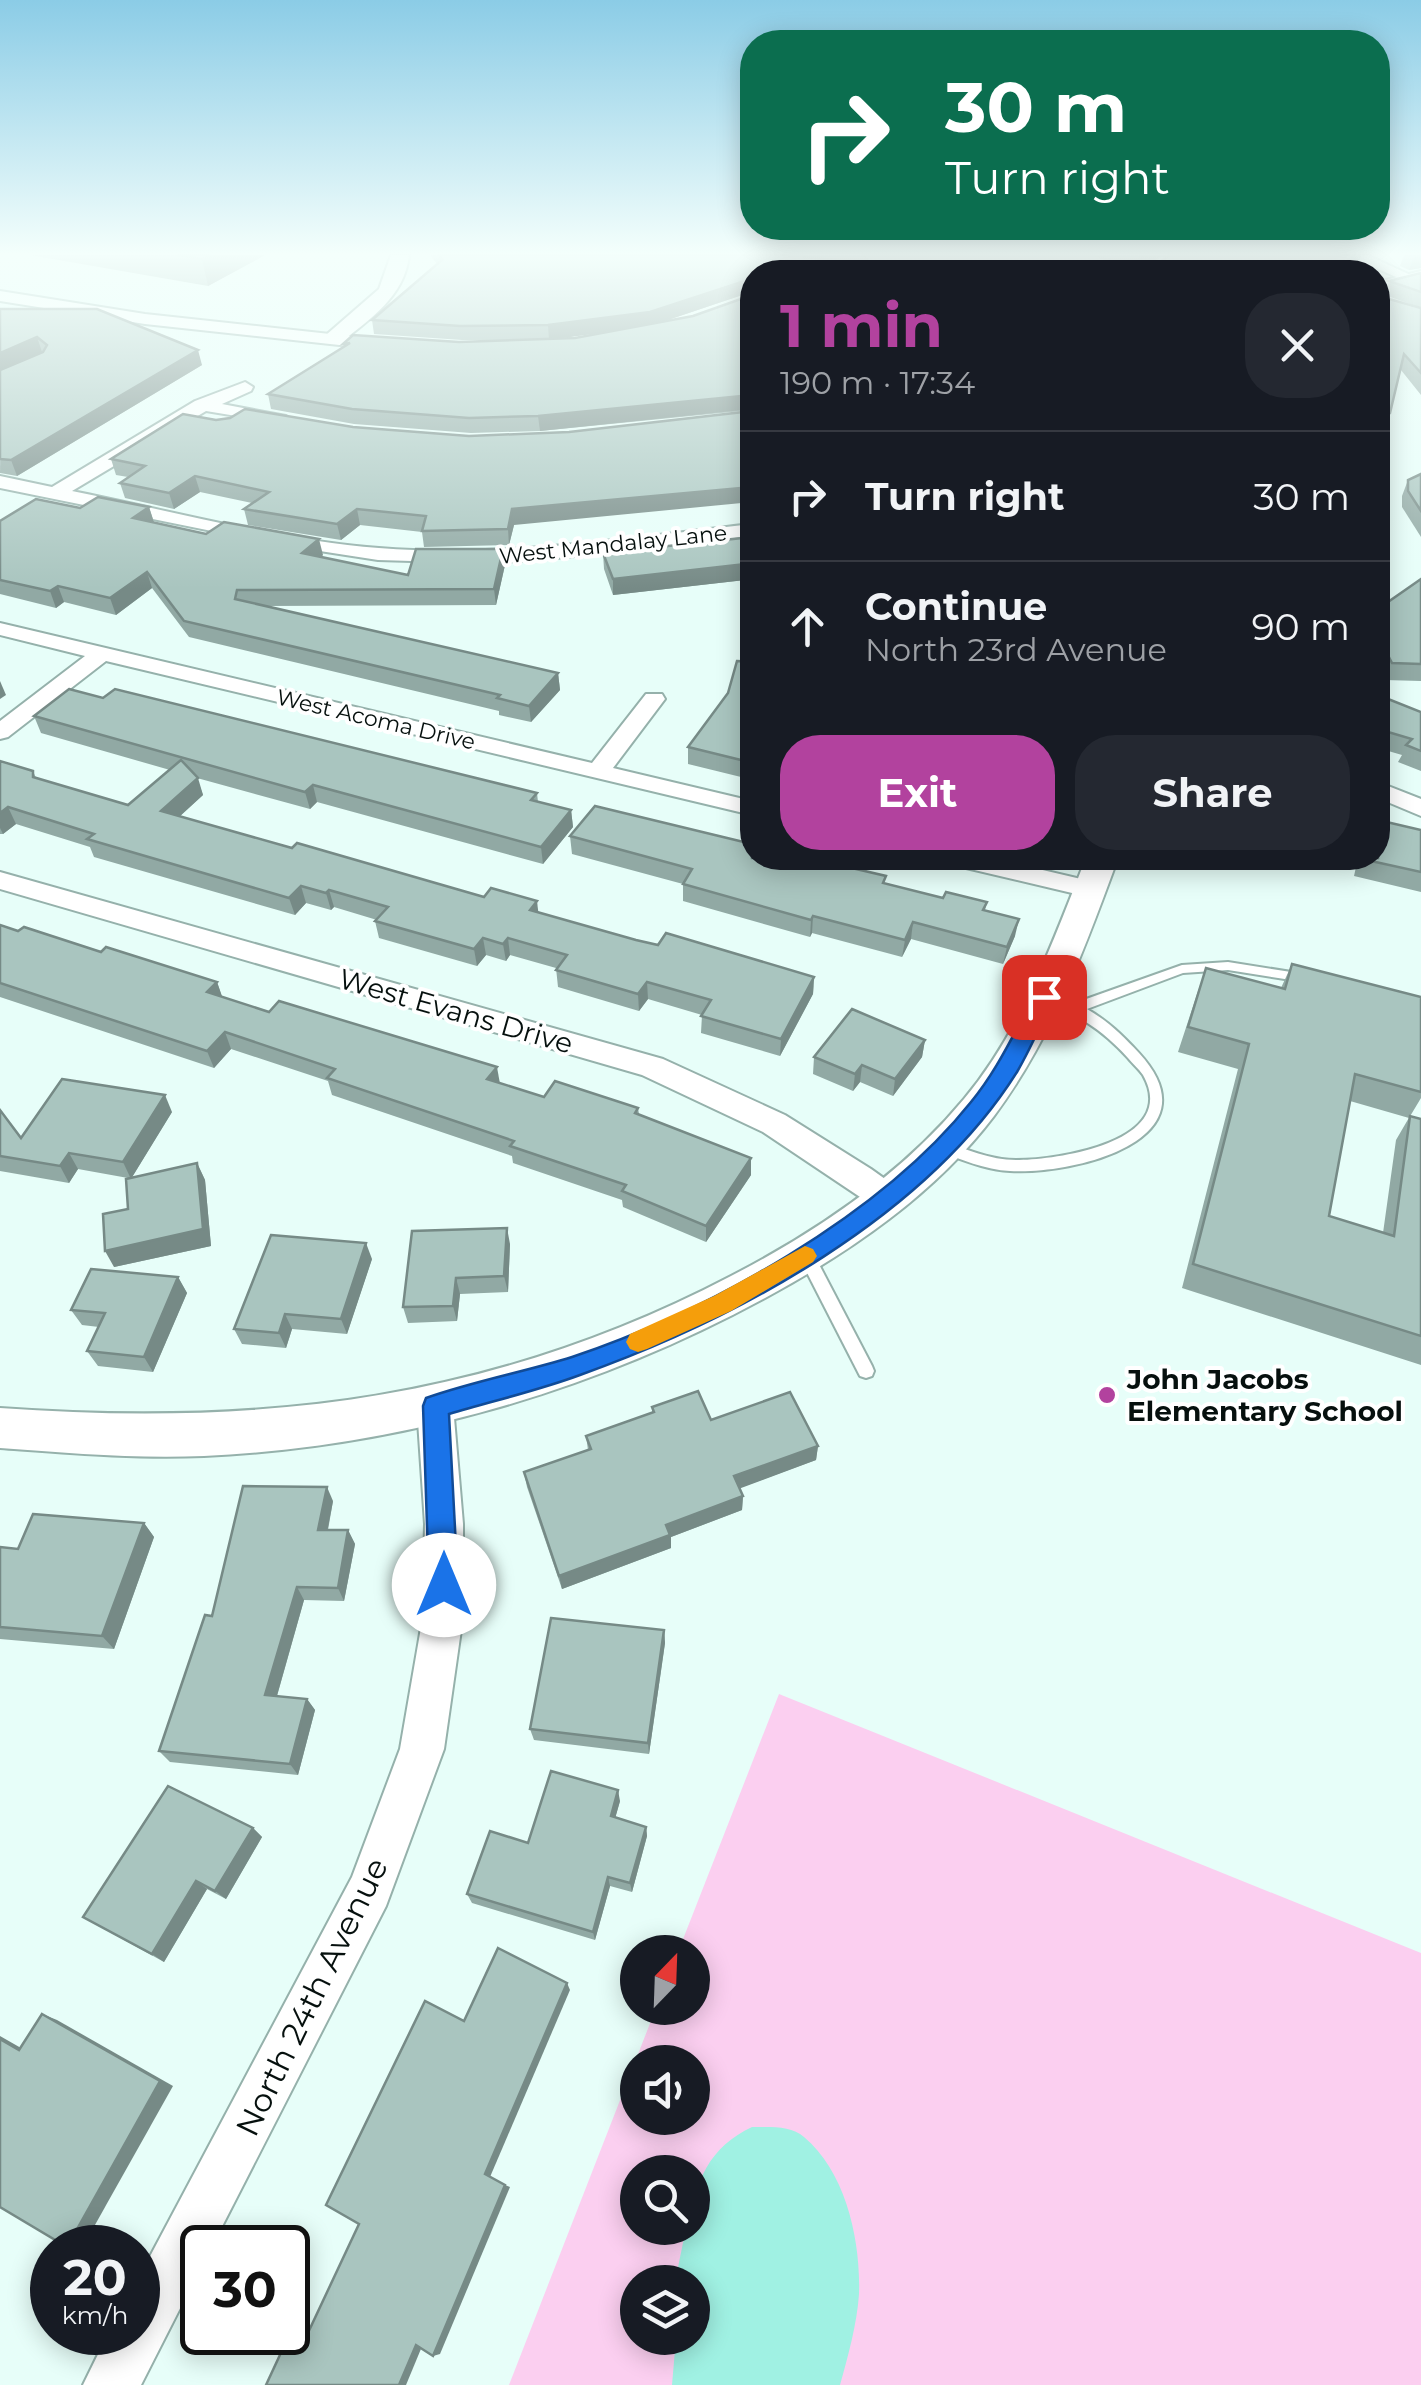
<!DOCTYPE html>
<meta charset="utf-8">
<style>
:root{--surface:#171b24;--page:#242831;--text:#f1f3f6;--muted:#9ea1a6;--line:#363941;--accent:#b2429e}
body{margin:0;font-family:Montserrat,sans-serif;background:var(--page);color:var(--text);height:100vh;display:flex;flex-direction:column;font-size:38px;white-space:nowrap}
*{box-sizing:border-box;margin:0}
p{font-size:32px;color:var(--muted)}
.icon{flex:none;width:55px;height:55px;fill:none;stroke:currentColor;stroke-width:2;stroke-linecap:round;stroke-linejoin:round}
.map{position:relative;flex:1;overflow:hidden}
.side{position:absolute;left:740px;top:260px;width:650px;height:610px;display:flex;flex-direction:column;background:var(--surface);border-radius:40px;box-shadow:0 5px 25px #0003}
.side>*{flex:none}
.hud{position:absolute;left:740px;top:30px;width:650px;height:210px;border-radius:40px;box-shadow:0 5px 25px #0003;background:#0b6e4f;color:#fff;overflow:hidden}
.needle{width:65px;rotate:23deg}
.buttons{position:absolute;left:620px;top:1935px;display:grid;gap:20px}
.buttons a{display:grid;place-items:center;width:90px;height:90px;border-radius:50%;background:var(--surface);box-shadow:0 5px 25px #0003;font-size:50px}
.speed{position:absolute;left:30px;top:2225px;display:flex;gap:20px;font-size:50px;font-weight:700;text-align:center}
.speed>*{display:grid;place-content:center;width:130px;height:130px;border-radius:50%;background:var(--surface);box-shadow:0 5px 25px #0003;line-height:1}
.speed small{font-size:25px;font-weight:400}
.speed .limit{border:5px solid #111;border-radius:15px;background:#fff;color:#111}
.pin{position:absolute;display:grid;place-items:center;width:85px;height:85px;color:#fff;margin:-42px;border-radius:20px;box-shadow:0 5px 15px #0006}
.me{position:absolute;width:110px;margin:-55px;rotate:0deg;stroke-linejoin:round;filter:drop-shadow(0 0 8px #0008)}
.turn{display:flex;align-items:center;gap:35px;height:210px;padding:0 40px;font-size:45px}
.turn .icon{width:130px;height:130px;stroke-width:2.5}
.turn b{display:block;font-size:70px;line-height:85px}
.round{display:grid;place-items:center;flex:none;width:105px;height:105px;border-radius:40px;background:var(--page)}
.headline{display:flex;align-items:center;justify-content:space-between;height:170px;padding:0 40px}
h1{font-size:60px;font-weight:700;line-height:75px;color:var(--accent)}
.action{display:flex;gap:20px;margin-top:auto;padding:20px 40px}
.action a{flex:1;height:115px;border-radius:40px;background:var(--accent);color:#fff;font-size:40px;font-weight:700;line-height:115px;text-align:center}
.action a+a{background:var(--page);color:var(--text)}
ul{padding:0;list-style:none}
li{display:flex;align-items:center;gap:30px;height:130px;padding:0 40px;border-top:2px solid var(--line)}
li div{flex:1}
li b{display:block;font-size:38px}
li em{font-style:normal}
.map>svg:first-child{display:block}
.green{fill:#fbcff0;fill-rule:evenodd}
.water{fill:#a0f1e3}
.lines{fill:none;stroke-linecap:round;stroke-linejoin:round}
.service-casing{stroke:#95b1ab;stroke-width:4}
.minor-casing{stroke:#95b1ab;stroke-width:4}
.tertiary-casing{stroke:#95b1ab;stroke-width:4}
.service{fill:#fff;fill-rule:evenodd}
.minor{fill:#fff;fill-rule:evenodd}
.tertiary{fill:#fff;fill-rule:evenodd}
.wall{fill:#91a9a4;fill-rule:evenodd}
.shaded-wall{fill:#768a86}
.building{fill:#a9c5bf;stroke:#768a86;stroke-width:2.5}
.route{fill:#1a73e8;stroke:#114b97;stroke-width:2.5}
.slow{fill:#f59e0b}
.poi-dot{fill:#b2429e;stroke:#fff;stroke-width:4}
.labels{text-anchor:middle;stroke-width:8;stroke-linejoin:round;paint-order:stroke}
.far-street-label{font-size:22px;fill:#06100e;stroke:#fff}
.street-label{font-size:28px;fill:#06100e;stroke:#fff}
.poi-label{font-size:28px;font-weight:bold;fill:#06100e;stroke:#fff;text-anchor:start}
.near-street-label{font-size:32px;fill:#06100e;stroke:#fff}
</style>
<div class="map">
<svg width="1421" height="2385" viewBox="0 0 1421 2385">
<rect width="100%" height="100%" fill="#e7fef9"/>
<path class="green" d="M779 1694 1421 1953V2385H509L656 2008H692V1952H678ZM638 2062H692V2118H638ZM638 2172H692V2228H638ZM638 2282H692V2338H638Z"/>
<path class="water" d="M752 2127C769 2127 791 2125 804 2137 846 2172 861 2241 859 2294 857 2324 848 2356 840 2385H672L676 2338H692V2282H675L686 2228H692C692 2182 711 2146 752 2127Z"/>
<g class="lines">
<g class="service-casing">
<g id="service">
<path d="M1228 962 1304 974 1311 978 1304 982 1228 970 1183 973 1087 1009C1108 1021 1123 1036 1139 1053 1218 1139 1075 1175 1010 1171 985 1170 961 1159 937 1151L935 1147 942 1141C966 1149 990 1160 1016 1160 1057 1160 1181 1142 1143 1075 1139 1069 1132 1063 1128 1058 1102 1029 1076 1013 1039 1000L1037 997 1044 992 1075 1003 1182 965Z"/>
<path d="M806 1249 812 1251 872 1366 874 1371 872 1376 866 1378 860 1376 798 1255 800 1251Z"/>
</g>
</g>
<g class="minor-casing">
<g id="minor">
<path d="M1347 255H1367L1417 278 1405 281Z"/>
<path d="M0 291 145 314 367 338 375 343 367 348 145 324 0 301Z"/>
<path d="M245 382 253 387 251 391 222 404 286 416V424L206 411 72 491C173 511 276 540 379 548 504 558 628 538 752 524V536L539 560 479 563 378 560 281 545 0 488V476L52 487 195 401Z"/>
<path d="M0 623 592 763 646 694H662L665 699 613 768 752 801V815L106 661 8 737 0 739V721L85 656 0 635Z"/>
<path d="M1378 782 1421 799V816L1378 798Z"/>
<path d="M945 858H991L1098 883 1102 889 1089 897 949 864Z"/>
<path d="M0 872 663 1059 785 1115 871 1169 899 1189 903 1198 899 1207 887 1211 875 1207 763 1132 642 1075 0 889Z"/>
<path d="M435 1390 448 1395 453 1406 463 1524V1616L444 1749 386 1906 211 2248H202V2265L141 2385H83L109 2332H138V2279L352 1877 400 1749 423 1616 425 1524 417 1406 422 1395Z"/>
</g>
</g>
<g class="tertiary-casing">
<g id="tertiary">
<path d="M391 255H409C405 296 370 319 340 343H326V335L379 289Z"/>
<path d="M1421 271V282L1378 293V282Z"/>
<path d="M1086 858H1118C1085 948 1052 1038 994 1116 935 1194 850 1252 765 1298 592 1392 401 1447 204 1456 136 1459 68 1453 0 1448V1408C264 1427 494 1400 731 1276 818 1231 901 1175 964 1099 1022 1030 1053 941 1086 858Z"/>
</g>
</g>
<use href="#service" class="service"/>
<use href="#minor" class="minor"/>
<use href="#tertiary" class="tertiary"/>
</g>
<g class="wall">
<path d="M30 255H265L208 286Z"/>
<path d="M430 255H1361L1358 264 752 272V294L751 292 665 321 693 316 752 295V410L540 431 471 433 354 424 271 409 268 394 344 347 343 344 531 340H462L374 334 372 320 437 264ZM1162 257 1165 258 1160 262H1152ZM613 331 575 338 554 339 575 336Z"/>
<path d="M1404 255H1421V268L1409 270 1400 266Z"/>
<path d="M1421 273V308L1385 295 1389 281Z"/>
<path d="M1378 289 1382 297 1421 308V395L1401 370 1390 413 1385 428H1378Z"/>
<path d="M2 308 202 365 17 476 0 473Z"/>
<path d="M111 459 514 525 509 545 424 547 422 532 360 525 341 540 248 525 244 509 252 503 200 492 174 509 125 498 120 483 128 477 116 475Z"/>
<path d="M1421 474V537L1402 507V496L1408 480Z"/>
<path d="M149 507 154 522 206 534 323 555 321 557 408 575 505 565 496 605 265 606 558 673 560 690 531 722 499 715V711L189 637 152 588 116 615 64 602 56 608 0 594V521L80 508Z"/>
<path d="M752 537V589L745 580 613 595 604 569 603 553Z"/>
<path d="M1421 579V681L1385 680 1378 666V609Z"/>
<path d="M752 662V767L748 766 741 777 688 764V747Z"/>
<path d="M1378 695 1421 712V771L1398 762 1402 755 1378 748Z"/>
<path d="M103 698 537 793 538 802 571 810 573 827 543 864 317 802 310 809 197 778 203 795 180 816 292 848 538 912 636 940 814 977 813 994 780 1056 701 1033 702 1015 648 999 639 1011 558 987 556 968 510 955 506 961 486 955 477 966 379 938 375 921 377 920 334 907 331 910 306 903 295 915 94 857 90 847 16 824 3 834H0V761L33 771 36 778 128 805 170 770 41 733 34 716Z"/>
<path d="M1421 830V892L1354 876 1358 858H1378Z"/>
<path d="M570 836 886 883 943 898 987 902 985 910 1015 936 1003 964 911 939 902 957 812 933 810 937 683 901V884L572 854Z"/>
<path d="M0 925 18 931 217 982 222 997 544 1097 638 1108 639 1114 751 1175 706 1242 623 1207 622 1200 513 1163 512 1156 332 1095 328 1081 231 1049 214 1068 0 997Z"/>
<path d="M1292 964 1421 997V1098L1409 1118 1350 1101 1329 1216 1383 1233 1396 1140 1410 1116 1421 1119V1365L1182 1288 1238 1069 1178 1052 1197 994 1206 968 1281 988Z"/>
<path d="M925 1040 922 1057 893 1096 860 1082 853 1091 813 1074 814 1057Z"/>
<path d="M0 1110 21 1138 172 1112 132 1177 197 1163 205 1180 211 1246 114 1267 128 1209V1178L78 1169 69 1183 0 1171Z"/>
<path d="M510 1244 508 1292 460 1294 457 1321 408 1323 403 1307Z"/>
<path d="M372 1259 347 1334 292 1329 286 1348 242 1344 234 1329Z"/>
<path d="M178 1277 187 1293 153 1372 98 1366 87 1351 99 1327 82 1325 71 1310Z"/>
<path d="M652 1407 818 1446 816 1460 739 1488 743 1496 742 1510 671 1537V1548L562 1589 527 1487 524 1472 588 1450 586 1436 652 1413Z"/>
<path d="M333 1501 328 1530H348L355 1544 344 1601 304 1600 277 1696 307 1699 315 1710 298 1775 170 1762 159 1751 212 1616Z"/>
<path d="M144 1523 154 1537 114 1649 0 1639V1547L18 1549Z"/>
<path d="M664 1630 665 1643 649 1754 534 1740 530 1729Z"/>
<path d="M620 1801 615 1818 646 1827 647 1836 632 1892 610 1886 595 1940 472 1903 467 1894 528 1843Z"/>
<path d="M253 1828 262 1837 226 1899 207 1889 164 1962 97 1925Z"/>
</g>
<g class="shaded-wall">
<path d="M210 255H265L208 286 202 259Z"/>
<path d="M1140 255H1163L1137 269Z"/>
<path d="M1356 255H1361L1358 264 1346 272H1330Z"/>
<path d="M1421 256V268L1409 270 1414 257Z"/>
<path d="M751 279V292L650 326 549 340 548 325Z"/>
<path d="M37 337 42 352 0 370V353Z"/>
<path d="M198 350 202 365 17 476 11 460Z"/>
<path d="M752 394V409L540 431 538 416Z"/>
<path d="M195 476 200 492 174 509 169 493Z"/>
<path d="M752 487V502L514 525 509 545 508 529 512 509Z"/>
<path d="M149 507 154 523 133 518Z"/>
<path d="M357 509 360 525 341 540 337 524Z"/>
<path d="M319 539 323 555 306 569 302 553Z"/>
<path d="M503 549 505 565 496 605 494 589Z"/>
<path d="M745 564V580L613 595V579Z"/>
<path d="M147 572 152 588 116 615 110 598Z"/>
<path d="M58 586 64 602 56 608 50 591Z"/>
<path d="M558 673 560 690 531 722 529 706Z"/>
<path d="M0 681 6 695 0 699Z"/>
<path d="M748 749V766L741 777V760Z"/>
<path d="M198 778 203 795 167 828 161 811Z"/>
<path d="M313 785 317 802 310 809 305 792Z"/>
<path d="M8 807 16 824 3 834 0 828V813Z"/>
<path d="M571 810 573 827 543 864 541 847Z"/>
<path d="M301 886 306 903 295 915 289 898Z"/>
<path d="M329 890 334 907 331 910 326 893Z"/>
<path d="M537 901 539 918 530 910Z"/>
<path d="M813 916 812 933 810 937 811 920Z"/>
<path d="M1019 919 1015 936 1003 964 1007 947Z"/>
<path d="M913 922 911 939 902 957 905 940Z"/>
<path d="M483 938 486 955 477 966 474 949Z"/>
<path d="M508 938 510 955 506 961 503 944Z"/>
<path d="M814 977 813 994 780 1056 781 1039Z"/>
<path d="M217 982 223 999 207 992Z"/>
<path d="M647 982 648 999 639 1011 638 994Z"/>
<path d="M225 1032 231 1049 214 1068 207 1051Z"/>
<path d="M925 1040 922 1057 893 1096 895 1079Z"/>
<path d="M862 1065 860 1082 853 1091 855 1074Z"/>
<path d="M497 1067 500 1084 487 1079Z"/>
<path d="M165 1095 172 1112 131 1179 123 1162Z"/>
<path d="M69 1153 78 1169 69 1183 60 1166Z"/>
<path d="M751 1158V1175L706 1242V1226Z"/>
<path d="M197 1163 205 1180 211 1246 114 1267 105 1251Z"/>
<path d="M507 1228 510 1244 508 1292 504 1276Z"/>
<path d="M366 1243 372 1259 347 1334 341 1319Z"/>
<path d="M178 1277 187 1293 153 1372 144 1357Z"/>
<path d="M456 1278 460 1294 457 1321 453 1306Z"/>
<path d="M285 1314 292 1329 286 1348 279 1333Z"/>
<path d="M818 1446 816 1460 733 1491 734 1476Z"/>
<path d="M327 1487 333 1501 325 1543 318 1530Z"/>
<path d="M743 1496 742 1510 671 1537V1548L562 1589 559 1576 666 1525Z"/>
<path d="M144 1523 154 1537 114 1649 102 1636Z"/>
<path d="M348 1530 355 1544 344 1601 338 1588Z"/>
<path d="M297 1587 304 1600 274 1706 265 1695Z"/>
<path d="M664 1630 665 1643 649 1754 648 1743Z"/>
<path d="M307 1699 315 1710 298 1775 290 1764Z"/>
<path d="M618 1790 620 1801 613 1826 611 1816Z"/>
<path d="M646 1827 647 1836 632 1892 630 1883Z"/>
<path d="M253 1828 262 1837 226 1899 215 1891Z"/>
<path d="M608 1877 610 1886 595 1940 593 1932Z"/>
<path d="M196 1881 207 1889 164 1962 152 1954Z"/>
<path d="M567 1983 570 1990 490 2177 485 2174Z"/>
<path d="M42 2014 57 2020 173 2086 82 2248 67 2247Z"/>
<path d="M0 2036 35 2056 19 2050 0 2039Z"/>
<path d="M505 2185 510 2187 440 2354 433 2356Z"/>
<path d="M303 2328 316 2336 306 2337 292 2329Z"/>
<path d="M423 2344 406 2385H399L416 2345Z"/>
</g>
<g class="building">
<path d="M177 255H210L202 259Z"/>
<path d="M439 255H803L804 257 863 262 867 259 864 255H1093L1117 262H1160L1170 255H1356L1330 272H752V280L751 279 650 312 548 325 460 326 372 320 442 260Z"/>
<path d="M1421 273V292L1389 281Z"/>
<path d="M1379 287 1382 297 1421 308V373L1404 354 1390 413H1378V289Z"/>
<path d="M752 295V395L538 416 469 418 352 409 268 394 350 343 343 344 353 335 459 342 575 338 693 316Z"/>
<path d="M0 309H97L198 350 11 460 0 459V370L43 352 47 345 37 337 0 353Z"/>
<path d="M245 409 353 427 469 436 569 432 752 411V487L512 509 508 529 422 531 426 516 357 509 337 524 244 509 269 492 195 476 169 493 120 483 145 466 111 459 183 414 216 420 230 418Z"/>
<path d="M1421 474V511L1408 491V480Z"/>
<path d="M98 497 149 507 133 518 206 534 224 522 319 539 302 553 408 575 416 549H503L494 589 237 590 235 599 558 673 529 706 497 698 500 695 184 621 147 572 110 598 58 586 50 591 0 580V521L36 499 80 508Z"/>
<path d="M752 537V572L745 564 613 579 603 553Z"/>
<path d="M1421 579V664L1392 663 1378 636V609Z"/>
<path d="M737 661 752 662V750L748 749 741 760 688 747 728 693Z"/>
<path d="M69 689 103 698 115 689 537 793 531 800 571 810 541 847 313 785 305 792 34 716Z"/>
<path d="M1378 695 1421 712V751L1406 745 1412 739 1378 729Z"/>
<path d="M181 760 198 778 161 811 292 848 297 843 484 897 491 888 537 901 530 910 636 940 658 945 666 933 814 977 781 1039 701 1016 711 1000 647 982 638 994 556 970 567 955 508 938 503 944 483 938 474 949 375 921 388 907 329 890 326 893 301 886 289 898 87 839 94 834 8 807 0 813V761L33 771V777L128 805Z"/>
<path d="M595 806 752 844V858H809L886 876 883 883 943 898 946 892 987 902 983 910 1019 919 1007 947 913 922 905 940 813 916 811 920 683 884 692 869 570 836Z"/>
<path d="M1378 820 1421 830V872L1362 859 1378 858Z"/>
<path d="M0 925 18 931 24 927 101 952 106 947 217 982 207 992 269 1012 279 1001 497 1067 487 1079 544 1097 555 1081 638 1108 635 1113 751 1158 706 1226 622 1191 626 1185 510 1146 514 1141 327 1078 335 1069 225 1032 207 1051 0 983Z"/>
<path d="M1292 964 1421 997V1092L1355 1074 1329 1216 1394 1236 1410 1116 1421 1119V1336L1193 1264 1249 1044 1188 1027 1206 968 1285 989Z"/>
<path d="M852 1009 925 1040 895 1079 862 1065 855 1074 814 1057Z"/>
<path d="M62 1079 165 1095 123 1162 69 1153 60 1166 0 1156V1110L21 1138Z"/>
<path d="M197 1163 203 1229 105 1251 103 1214 128 1209 126 1179Z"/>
<path d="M507 1228 504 1276 456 1278 453 1306 403 1307 412 1231Z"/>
<path d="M271 1235 366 1243 341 1319 285 1314 279 1333 234 1329Z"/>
<path d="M91 1269 178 1277 144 1357 87 1351 105 1313 71 1310Z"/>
<path d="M698 1391 711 1420 790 1392 818 1446 734 1476 743 1496 666 1525 670 1535 559 1576 524 1472 591 1449 586 1436 654 1412 652 1407Z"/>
<path d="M243 1486 327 1487 318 1530H348L338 1588 297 1587 265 1695 307 1699 290 1764 159 1751 205 1615 212 1616Z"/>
<path d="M33 1514 144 1523 102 1636 0 1627V1547L18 1549Z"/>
<path d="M551 1618 664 1630 648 1743 530 1729Z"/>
<path d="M551 1771 618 1790 611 1816 646 1827 630 1883 608 1877 593 1932 467 1894 490 1831 528 1843Z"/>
<path d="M168 1786 253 1828 215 1891 196 1881 152 1954 83 1917Z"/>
<path d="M498 1948 567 1983 485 2174 505 2185 433 2356 416 2345 399 2385H266L292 2329 306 2337 359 2224 326 2205 425 2001 464 2021Z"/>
<path d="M42 2014 160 2081 67 2247 0 2207V2039L19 2050Z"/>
</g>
<linearGradient id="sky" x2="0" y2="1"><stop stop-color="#8bcce6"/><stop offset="0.43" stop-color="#f4fffc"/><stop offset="1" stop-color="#f4fffc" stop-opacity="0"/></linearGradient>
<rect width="1421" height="589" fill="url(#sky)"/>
<path class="route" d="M1044 990 1054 997C1042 1022 1031 1048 1017 1072 926 1217 737 1319 580 1375 537 1391 492 1401 449 1414L458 1585 453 1595 444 1598 434 1595 429 1585 423 1406 426 1398C474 1381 524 1372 572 1357 709 1311 880 1216 971 1102 999 1068 1015 1030 1037 992Z"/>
<path class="slow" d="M805 1246 813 1249 817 1256 813 1262 731 1311 647 1349 638 1352 630 1349 626 1342 630 1334 714 1296Z"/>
<circle class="poi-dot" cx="1107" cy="1395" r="10"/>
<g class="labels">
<g class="far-street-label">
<text transform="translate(613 544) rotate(-6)" y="8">West Mandalay Lane</text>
<text transform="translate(376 719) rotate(13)" y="8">West Acoma Drive</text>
</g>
<g class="street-label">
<text transform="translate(456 1011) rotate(16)" y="10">West Evans Drive</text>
</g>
<g class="poi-label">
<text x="1127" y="1389">John Jacobs<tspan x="1127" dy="32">Elementary School</tspan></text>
</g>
<g class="near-street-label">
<text transform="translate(312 1997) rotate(-64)" y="11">North 24th Avenue</text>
</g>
</g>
</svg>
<div class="buttons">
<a><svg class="needle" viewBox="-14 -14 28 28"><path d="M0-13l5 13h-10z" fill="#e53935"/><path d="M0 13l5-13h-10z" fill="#9ea1a6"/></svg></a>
<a><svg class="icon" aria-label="sound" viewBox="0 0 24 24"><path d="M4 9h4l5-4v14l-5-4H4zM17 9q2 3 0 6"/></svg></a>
<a><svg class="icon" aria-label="search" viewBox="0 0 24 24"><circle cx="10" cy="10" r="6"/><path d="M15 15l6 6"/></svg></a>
<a><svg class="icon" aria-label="layers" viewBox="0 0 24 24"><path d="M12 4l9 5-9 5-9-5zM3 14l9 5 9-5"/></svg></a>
</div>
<div class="speed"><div>20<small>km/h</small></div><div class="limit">30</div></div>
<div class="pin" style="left:1044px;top:997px;background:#d93025"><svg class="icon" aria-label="arrive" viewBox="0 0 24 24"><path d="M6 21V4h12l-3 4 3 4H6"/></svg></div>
<svg class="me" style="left:444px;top:1585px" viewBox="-20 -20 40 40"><circle r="19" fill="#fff"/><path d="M0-13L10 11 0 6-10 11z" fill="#1a73e8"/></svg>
<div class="hud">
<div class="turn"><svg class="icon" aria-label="right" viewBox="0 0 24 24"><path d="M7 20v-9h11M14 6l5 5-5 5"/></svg><div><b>30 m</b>Turn right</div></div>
</div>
<section class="side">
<div class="headline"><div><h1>1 min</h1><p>190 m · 17:34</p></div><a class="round"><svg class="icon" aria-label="close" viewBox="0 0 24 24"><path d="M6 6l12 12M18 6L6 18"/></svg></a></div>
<ul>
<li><svg class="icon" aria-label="right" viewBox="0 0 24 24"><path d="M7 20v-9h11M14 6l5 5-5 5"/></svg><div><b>Turn right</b></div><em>30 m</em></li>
<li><svg class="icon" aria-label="ahead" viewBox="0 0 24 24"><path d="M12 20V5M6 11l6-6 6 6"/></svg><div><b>Continue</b><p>North 23rd Avenue</p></div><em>90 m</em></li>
</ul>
<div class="action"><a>Exit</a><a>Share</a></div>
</section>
</div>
